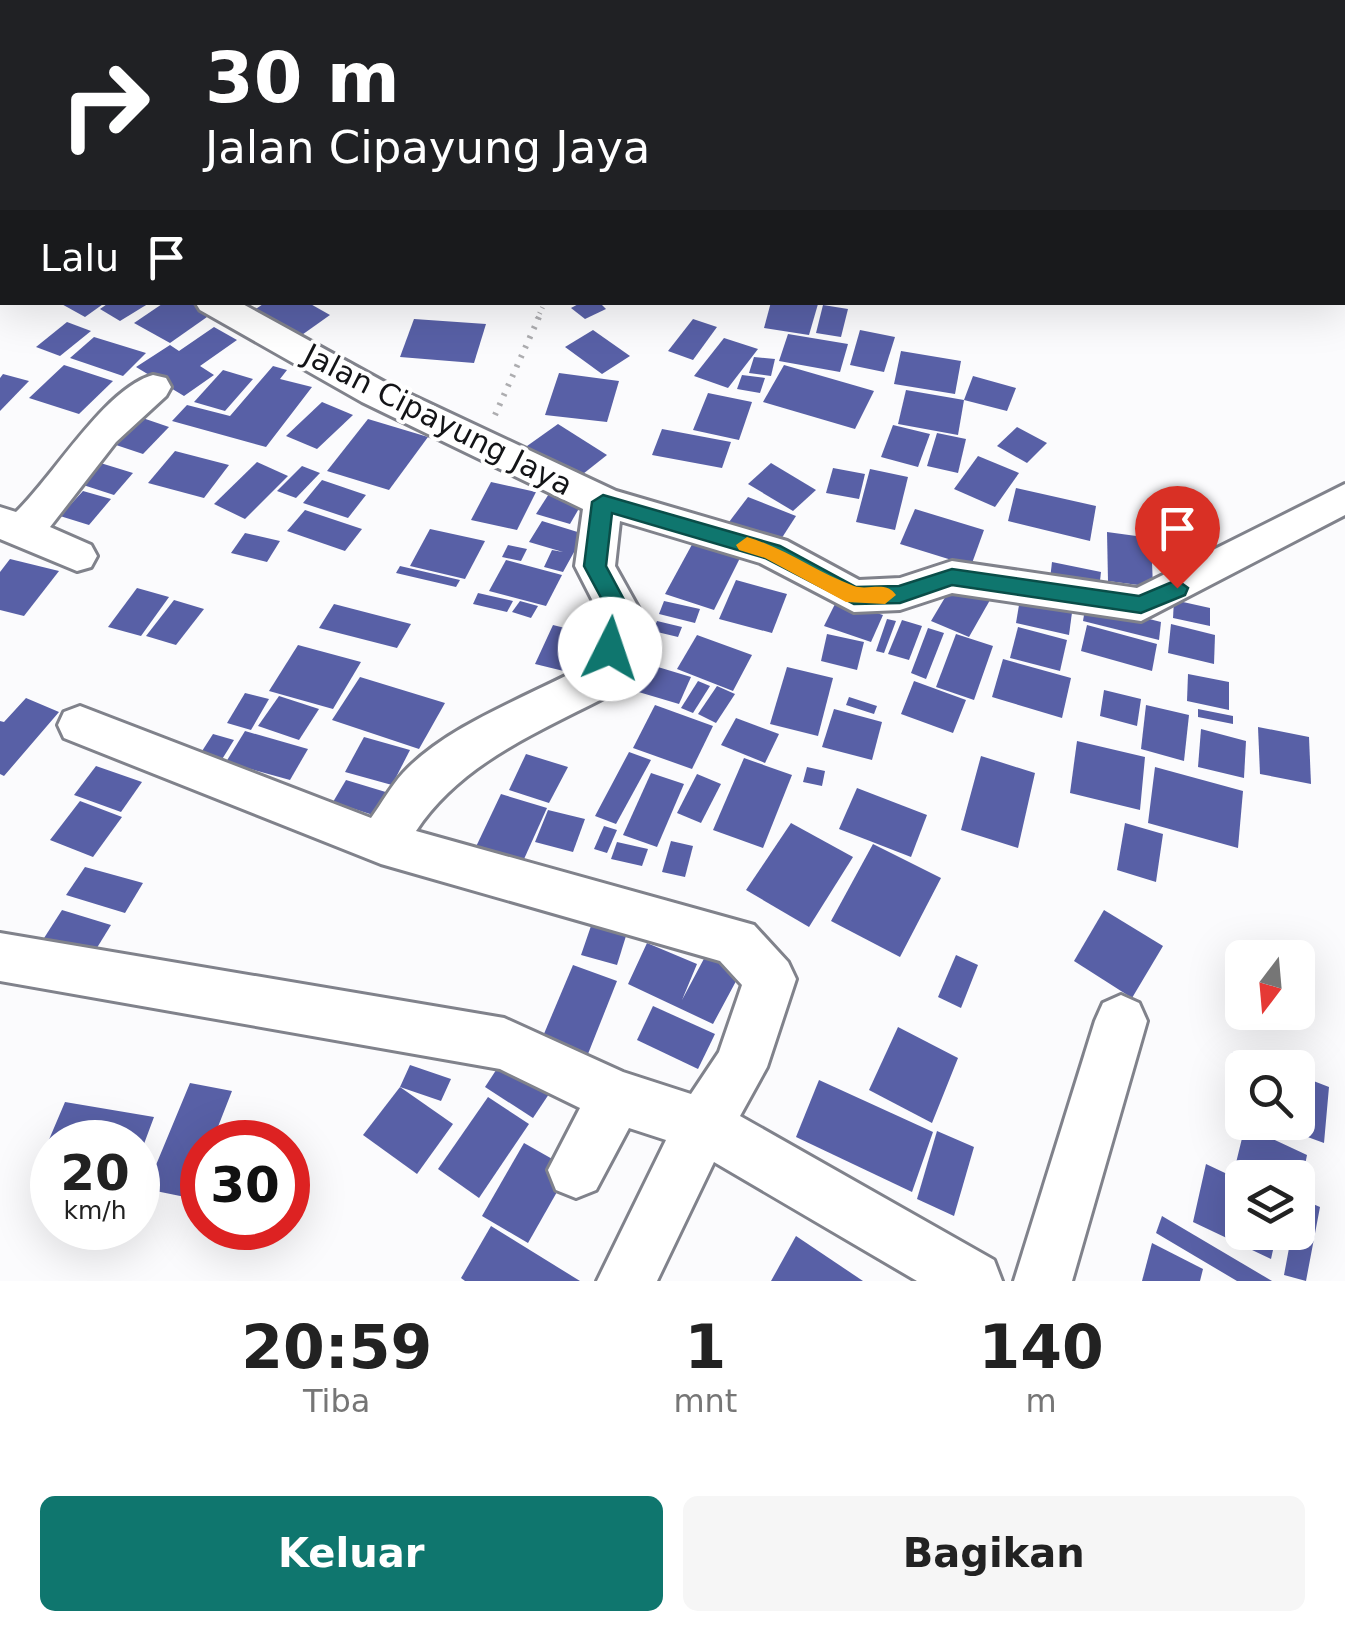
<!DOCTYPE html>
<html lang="id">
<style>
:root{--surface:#fff;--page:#f6f6f6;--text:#222;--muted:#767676;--accent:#0f766e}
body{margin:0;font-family:"DejaVu Sans",sans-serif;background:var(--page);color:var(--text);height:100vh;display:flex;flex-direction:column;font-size:38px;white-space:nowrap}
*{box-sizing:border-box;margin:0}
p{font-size:32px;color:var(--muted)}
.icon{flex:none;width:55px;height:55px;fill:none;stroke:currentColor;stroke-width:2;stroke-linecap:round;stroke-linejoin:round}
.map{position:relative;height:1281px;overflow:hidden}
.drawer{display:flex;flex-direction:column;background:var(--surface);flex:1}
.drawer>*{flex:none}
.hud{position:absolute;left:0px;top:0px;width:1345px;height:305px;box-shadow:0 10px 40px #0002;background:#202124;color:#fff;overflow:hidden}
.needle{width:65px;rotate:196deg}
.controls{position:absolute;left:1225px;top:940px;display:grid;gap:20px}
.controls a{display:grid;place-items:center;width:90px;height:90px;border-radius:15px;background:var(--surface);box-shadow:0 10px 40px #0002;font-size:50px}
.speed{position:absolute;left:30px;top:1120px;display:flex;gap:20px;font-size:50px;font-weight:700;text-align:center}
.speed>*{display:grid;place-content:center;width:130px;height:130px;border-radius:50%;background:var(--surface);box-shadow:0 10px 40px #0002;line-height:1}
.speed small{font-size:25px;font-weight:400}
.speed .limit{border:15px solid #d22;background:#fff;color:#111}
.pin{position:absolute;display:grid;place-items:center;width:85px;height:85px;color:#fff;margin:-102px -42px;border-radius:50% 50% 50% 0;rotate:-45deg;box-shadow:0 0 10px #0007}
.pin .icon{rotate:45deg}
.me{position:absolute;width:110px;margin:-55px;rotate:4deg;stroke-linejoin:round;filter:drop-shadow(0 0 8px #0008)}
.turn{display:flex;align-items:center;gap:35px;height:210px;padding:0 40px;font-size:45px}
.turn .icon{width:130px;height:130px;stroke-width:2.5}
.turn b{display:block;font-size:70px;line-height:85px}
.then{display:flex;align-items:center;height:95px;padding:0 40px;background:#0003;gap:20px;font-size:38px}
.eta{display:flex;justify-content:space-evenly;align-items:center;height:170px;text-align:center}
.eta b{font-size:60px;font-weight:700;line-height:70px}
.primary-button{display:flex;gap:20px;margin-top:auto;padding:20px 40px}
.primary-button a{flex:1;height:115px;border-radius:15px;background:var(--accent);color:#fff;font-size:40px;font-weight:700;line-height:115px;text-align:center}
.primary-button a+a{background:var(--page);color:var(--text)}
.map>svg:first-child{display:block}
.building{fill:#5860a6}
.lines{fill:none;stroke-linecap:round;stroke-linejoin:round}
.lane-casing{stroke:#80828b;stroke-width:6}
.street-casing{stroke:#80828b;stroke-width:6}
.path-far1{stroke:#adadb0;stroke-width:5;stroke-dasharray:1 5;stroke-linecap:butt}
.path{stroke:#adadb0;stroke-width:6;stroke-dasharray:2.5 8;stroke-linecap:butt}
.lane{fill:#fff;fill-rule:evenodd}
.street{fill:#fff;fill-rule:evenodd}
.route{fill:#0f766e;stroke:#0a4d48;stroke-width:2.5}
.slow{fill:#f59e0b}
.labels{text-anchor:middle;stroke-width:8;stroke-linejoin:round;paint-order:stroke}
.street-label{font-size:30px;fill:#131417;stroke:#fff}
</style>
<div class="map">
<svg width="1345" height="1281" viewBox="0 0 1345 1281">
<rect width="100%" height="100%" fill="#fbfbfd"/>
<g class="building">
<path d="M58 302H106L85 317Z"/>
<path d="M110 302H151L120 321 100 309Z"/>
<path d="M165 302H202L217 310 170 343 134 323Z"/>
<path d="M266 302H307L330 315 299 337 253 311Z"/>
<path d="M582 302H599L606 309 585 319 571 308Z"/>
<path d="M771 302 818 304 809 335 764 328Z"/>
<path d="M823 305 848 309 841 337 816 333Z"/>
<path d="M414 319 486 324 474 363 400 357Z"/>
<path d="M693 319 717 327 693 360 668 351Z"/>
<path d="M67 322 91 331 60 356 36 347Z"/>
<path d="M214 327 237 340 200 366 214 375 184 396 136 367 170 345 179 351Z"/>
<path d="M593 330 630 356 602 374 565 347Z"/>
<path d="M860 330 895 337 884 372 850 365Z"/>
<path d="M788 334 848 344 840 372 779 361Z"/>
<path d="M94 337 146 353 123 376 70 358Z"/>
<path d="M724 338 758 349 728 388 694 376Z"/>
<path d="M901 351 961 361 955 394 894 384Z"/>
<path d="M754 357 775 359 771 376 749 373Z"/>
<path d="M64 365 113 381 79 414 29 398Z"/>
<path d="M784 365 874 391 855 429 763 402Z"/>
<path d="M273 366 287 370 280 379 312 387 266 447 172 421 187 405 230 416Z"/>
<path d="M223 370 253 379 225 411 194 402Z"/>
<path d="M559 373 619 381 607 422 545 415Z"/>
<path d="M3 374 29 381 0 411V378Z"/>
<path d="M742 375 765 378 760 393 737 389Z"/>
<path d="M973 376 1016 388 1007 411 964 400Z"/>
<path d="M906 390 964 400 958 435 898 424Z"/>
<path d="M708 393 752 402 739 440 693 430Z"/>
<path d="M322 402 353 415 317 449 286 436Z"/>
<path d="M128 413 169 427 143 454 101 440Z"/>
<path d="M368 419 428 437 389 490 327 471Z"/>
<path d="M558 424 607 455 569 485 520 451Z"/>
<path d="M893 425 930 434 918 467 881 457Z"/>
<path d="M1017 427 1047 443 1027 463 997 446Z"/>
<path d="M662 429 731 442 722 468 652 455Z"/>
<path d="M937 433 966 439 958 473 927 466Z"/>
<path d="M175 451 229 465 204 498 148 483Z"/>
<path d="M978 456 1019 473 995 507 954 489Z"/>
<path d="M94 461 133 473 114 495 74 482Z"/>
<path d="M257 462 288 476 245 519 214 504Z"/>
<path d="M771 463 816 490 793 511 748 484Z"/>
<path d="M302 466 320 473 296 498 277 491Z"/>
<path d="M833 468 865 474 859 499 826 493Z"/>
<path d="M870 469 908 477 895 530 856 522Z"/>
<path d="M322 480 366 495 348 518 303 503Z"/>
<path d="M491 482 536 492 517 530 471 520Z"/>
<path d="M1016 488 1096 506 1090 541 1008 521Z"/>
<path d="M552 489 585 498 570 524 536 514Z"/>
<path d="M83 491 111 499 89 525 60 516Z"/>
<path d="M748 497 796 516 776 547 726 526Z"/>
<path d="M915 509 984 530 971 566 900 544Z"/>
<path d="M305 510 362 529 345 551 287 531Z"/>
<path d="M542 521 584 534 563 572 544 567 552 550 563 552 529 542Z"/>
<path d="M430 529 485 541 465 579 410 566Z"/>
<path d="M1107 532 1151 538 1153 587 1108 581Z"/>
<path d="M245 533 280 541 267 562 231 553Z"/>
<path d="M695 539 742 554 714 610 665 594Z"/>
<path d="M508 545 527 549 521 561 502 557Z"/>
<path d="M10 559 59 571 24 616 0 610V572Z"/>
<path d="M506 560 562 575 546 606 489 591Z"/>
<path d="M1052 562 1101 572 1098 598 1049 588Z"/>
<path d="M400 566 460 580 456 587 396 573Z"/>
<path d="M736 580 787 594 772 633 719 619Z"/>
<path d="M953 584 990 600 969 637 931 621Z"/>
<path d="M137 588 169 597 141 636 108 627Z"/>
<path d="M478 593 513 601 507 612 473 604Z"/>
<path d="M1021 593 1073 605 1069 635 1016 623Z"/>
<path d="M174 600 204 609 176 645 146 636Z"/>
<path d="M837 600 883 615 871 642 824 626Z"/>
<path d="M1174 600 1210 608V626L1173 618Z"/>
<path d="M520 601 538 606 531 618 512 612Z"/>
<path d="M664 601 700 609 695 623 659 614Z"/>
<path d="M1086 603 1161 622 1159 640 1083 621Z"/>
<path d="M334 604 411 624 397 648 319 628Z"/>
<path d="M887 619 896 621 884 653 876 651Z"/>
<path d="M902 620 922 626 909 660 888 654Z"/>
<path d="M657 621 682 627 678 637 653 631Z"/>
<path d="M1171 624 1215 635 1214 664 1168 653Z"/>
<path d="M553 625 593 635 576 674 535 664Z"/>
<path d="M1087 625 1157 644 1152 671 1081 651Z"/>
<path d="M1018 627 1067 640 1060 671 1010 658Z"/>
<path d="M928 628 944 633 926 679 911 673Z"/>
<path d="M827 634 864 642 857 670 821 661Z"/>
<path d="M956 634 993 646 974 700 936 687Z"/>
<path d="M697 635 752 655 733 691 677 669Z"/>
<path d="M645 639 661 643 656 655 640 651Z"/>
<path d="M298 645 361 662 333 709 269 691Z"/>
<path d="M628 658 691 677 679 704 615 685Z"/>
<path d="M1003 659 1071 678 1062 718 992 697Z"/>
<path d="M787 667 833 678 818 736 770 724Z"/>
<path d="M1188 674 1229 682V710L1187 701Z"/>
<path d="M360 677 445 703 419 749 332 720Z"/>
<path d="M698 681 710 686 693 713 681 708Z"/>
<path d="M914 681 966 700 953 733 901 714Z"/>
<path d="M717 686 735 694 716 723 698 714Z"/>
<path d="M1104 690 1141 699 1137 726 1100 716Z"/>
<path d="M245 693 269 699 251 730 227 723Z"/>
<path d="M279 696 319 709 299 740 258 726Z"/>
<path d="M849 697 877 706 874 714 846 705Z"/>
<path d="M26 698 59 712 4 776 0 774V721L4 722Z"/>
<path d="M655 705 713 726 692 769 633 748Z"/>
<path d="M1146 705 1189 715 1184 761 1141 749Z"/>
<path d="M834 709 882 722 872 760 822 747Z"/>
<path d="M1198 709 1233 716V724L1198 717Z"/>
<path d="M736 718 779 734 765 763 721 745Z"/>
<path d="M1258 727 1309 737 1311 784 1260 774Z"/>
<path d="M1201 729 1246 741 1244 778 1198 767Z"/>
<path d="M245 731 308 749 290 780 226 762Z"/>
<path d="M213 734 234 740 216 769 195 762Z"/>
<path d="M364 737 410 750 392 785 345 772Z"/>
<path d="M1077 741 1145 757 1140 810 1070 793Z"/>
<path d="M629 752 651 760 616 824 595 816Z"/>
<path d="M526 754 568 767 549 803 509 790Z"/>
<path d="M981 756 1035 773 1018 848 961 830Z"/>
<path d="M744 758 792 775 763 848 713 830Z"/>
<path d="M96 766 142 782 121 812 74 795Z"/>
<path d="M807 767 825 771 822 786 803 782Z"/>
<path d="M1155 767 1243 791 1238 848 1148 823Z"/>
<path d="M651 773 684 784 657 847 623 835Z"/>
<path d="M697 774 721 784 701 823 677 813Z"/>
<path d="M346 780 389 793 376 816 333 802Z"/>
<path d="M857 788 927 815 911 857 839 829Z"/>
<path d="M501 794 547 808 520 868 473 853Z"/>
<path d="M80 801 122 817 93 857 50 840Z"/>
<path d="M548 810 585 819 573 852 535 842Z"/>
<path d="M791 823 853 857 809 927 746 890Z"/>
<path d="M1125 823 1163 834 1156 882 1117 870Z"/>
<path d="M604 826 617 830 607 853 594 849Z"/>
<path d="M671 841 693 846 685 877 662 872Z"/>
<path d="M617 842 648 849 642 866 611 859Z"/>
<path d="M873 844 941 878 900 957 831 921Z"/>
<path d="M85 867 143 883 125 913 66 895Z"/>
<path d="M62 910 111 925 87 964 37 949Z"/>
<path d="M1104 910 1163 946 1132 998 1074 961Z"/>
<path d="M591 926 626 936 617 965 581 955Z"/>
<path d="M647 943 697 964 682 1000 707 953 742 970 713 1024 628 984Z"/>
<path d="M956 955 978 965 961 1008 938 997Z"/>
<path d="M573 965 617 981 584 1064 538 1048Z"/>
<path d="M653 1006 715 1034 698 1069 637 1040Z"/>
<path d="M898 1027 958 1058 932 1123 869 1090Z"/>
<path d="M1232 1052 1274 1067 1242 1068V1113L1225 1107Z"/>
<path d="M502 1061 551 1091 533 1118 485 1087Z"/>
<path d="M410 1065 451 1079 441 1101 400 1087Z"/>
<path d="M1298 1075 1329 1087 1324 1143 1269 1123 1298 1122Z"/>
<path d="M819 1080 933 1132 912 1192 796 1137Z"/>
<path d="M190 1083 232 1091 212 1142H202V1167L190 1198 146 1189Z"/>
<path d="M400 1087 453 1124 417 1174 363 1135Z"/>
<path d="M488 1097 529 1124 479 1198 438 1169Z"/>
<path d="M65 1102 154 1117 138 1160V1142H52V1151L45 1149Z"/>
<path d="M1245 1126 1307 1155 1299 1195 1298 1178H1256L1235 1167Z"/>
<path d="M937 1131 974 1147 954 1216 917 1199Z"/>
<path d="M524 1143 570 1169 528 1243 482 1216Z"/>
<path d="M1206 1164 1242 1181V1232H1277L1271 1259 1193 1222Z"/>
<path d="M1299 1198 1320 1207 1306 1281 1284 1275 1292 1232H1298Z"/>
<path d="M1162 1216 1272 1281H1237L1156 1233Z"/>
<path d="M491 1226 580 1281H465L461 1278Z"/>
<path d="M796 1236 863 1281H771Z"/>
<path d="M1152 1243 1203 1269 1200 1281H1142Z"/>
</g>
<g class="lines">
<g class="lane-casing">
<rect id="lane" x="0" y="13" width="2" height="9"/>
</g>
<g class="street-casing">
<g id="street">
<rect x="0" y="186" width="2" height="19"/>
<path d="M195 302H239L388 384 616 491 787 541 859 580 900 578 952 561 1137 588 1345 484V515L1141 621 952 593 900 610 854 612 760 563 620 521 615 566 639 609 617 691C544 730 463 760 416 831L754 925 788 962 796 979 767 1067 740 1116 994 1260 1002 1281H917L714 1162 657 1281H597L666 1140 629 1128 596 1190 576 1198 556 1190 548 1170 580 1108 500 1069 0 981V933L504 1018 623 1072 691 1094 719 1052 742 985 720 961 381 864 64 738 58 725 64 712 80 706 371 818C382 803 391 786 403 773 446 726 527 697 583 667L597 609 575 566 583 509 362 402 200 310Z"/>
<path d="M153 375 166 378 171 387 166 396 116 442 50 527 91 545 97 556 91 567 77 571 0 539V507L16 512C54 476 104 389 153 375Z"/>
<path d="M1121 995 1139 1003 1147 1021 1072 1281H1014L1095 1021 1103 1003Z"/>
</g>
</g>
<g class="path-far1">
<path d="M1014 0 1020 2"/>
<path d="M729 2 734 0"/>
<path d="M537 319 545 302"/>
</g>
<path class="path" d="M495 415 539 317"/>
<use href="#lane" class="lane"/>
<use href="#street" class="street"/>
</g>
<path class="route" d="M603 495 780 546 856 587 899 586 952 569 1139 596 1177 580 1188 588 1185 595 1141 613 952 585 900 603 854 604 765 558 612 513 606 566 629 609 622 649 610 658 599 649 607 609 584 566 592 502Z"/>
<path class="slow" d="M747 537C785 548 816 572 854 586 869 591 886 580 896 595L885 604 846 602 765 558 739 550 736 545Z"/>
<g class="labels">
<g class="street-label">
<text transform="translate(438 420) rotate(27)" y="10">Jalan Cipayung Jaya</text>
</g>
</g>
</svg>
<div class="controls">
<a><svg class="needle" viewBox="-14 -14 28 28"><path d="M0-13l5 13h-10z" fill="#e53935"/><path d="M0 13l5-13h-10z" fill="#767676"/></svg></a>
<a><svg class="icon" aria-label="search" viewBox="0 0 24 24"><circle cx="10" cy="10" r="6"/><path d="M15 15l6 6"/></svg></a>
<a><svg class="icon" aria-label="layers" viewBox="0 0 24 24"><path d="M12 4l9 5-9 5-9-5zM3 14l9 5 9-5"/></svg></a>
</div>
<div class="speed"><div>20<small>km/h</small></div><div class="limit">30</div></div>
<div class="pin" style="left:1177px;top:588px;background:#d93025"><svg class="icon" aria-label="arrive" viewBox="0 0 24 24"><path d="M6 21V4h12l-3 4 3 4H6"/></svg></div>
<svg class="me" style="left:610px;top:649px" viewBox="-20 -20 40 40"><circle r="19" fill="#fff"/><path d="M0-13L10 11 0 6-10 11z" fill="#0f766e"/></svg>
<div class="hud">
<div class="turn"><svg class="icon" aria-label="right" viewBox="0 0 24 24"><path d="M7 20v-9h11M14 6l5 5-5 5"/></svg><div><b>30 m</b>Jalan Cipayung Jaya</div></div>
<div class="then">Lalu<svg class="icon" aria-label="arrive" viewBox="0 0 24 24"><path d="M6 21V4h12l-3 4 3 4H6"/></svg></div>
</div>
</div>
<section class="drawer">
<div class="eta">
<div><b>20:59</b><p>Tiba</p></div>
<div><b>1</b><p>mnt</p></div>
<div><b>140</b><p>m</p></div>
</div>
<div class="primary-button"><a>Keluar</a><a>Bagikan</a></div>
</section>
